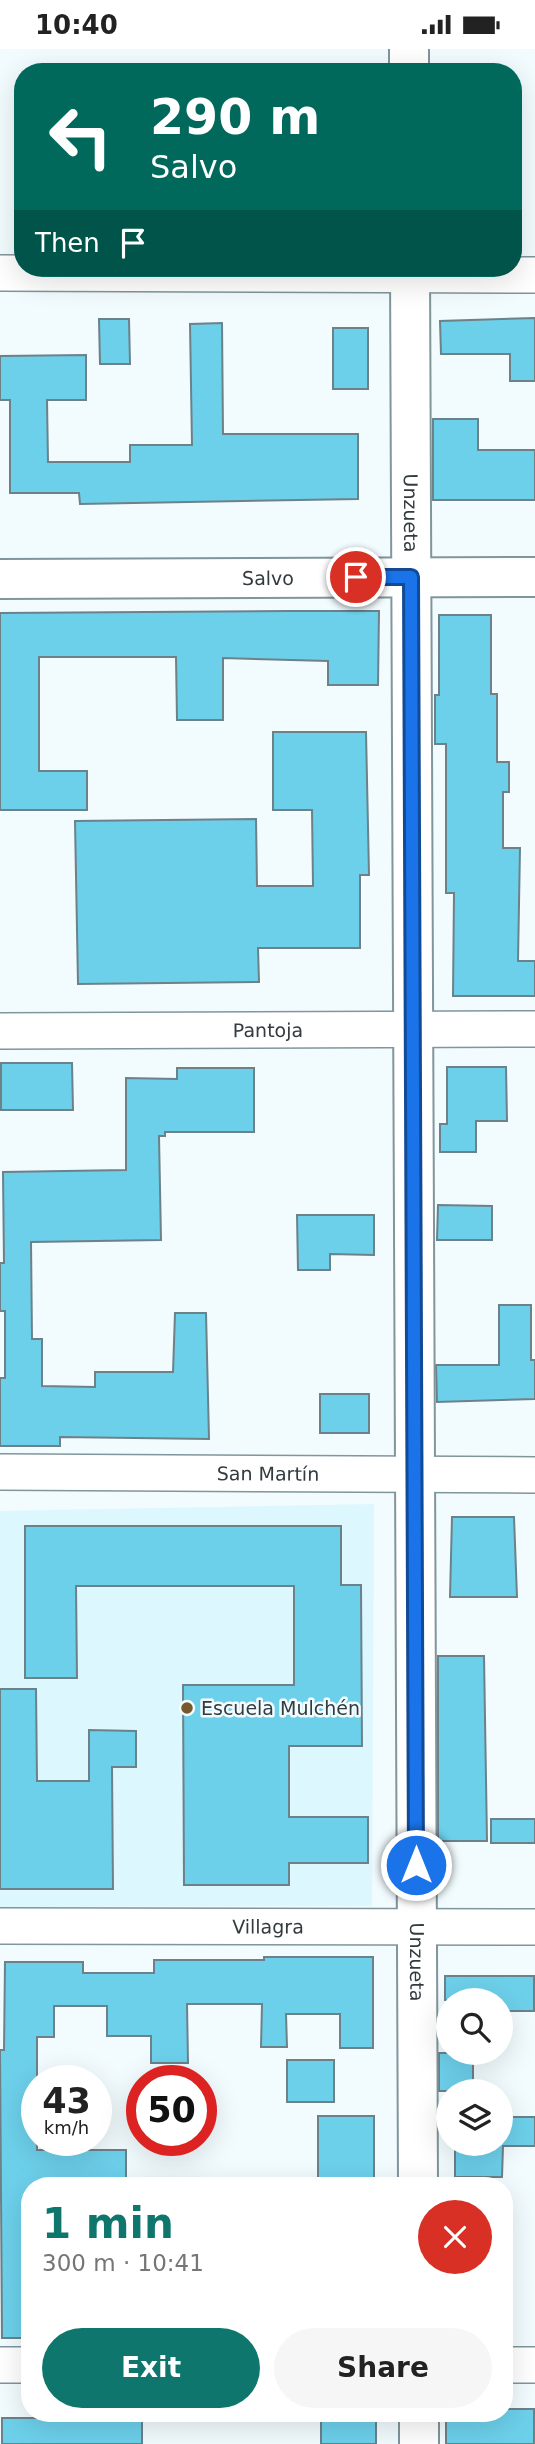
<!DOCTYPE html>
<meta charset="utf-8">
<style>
:root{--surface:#fff;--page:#f6f6f6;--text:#222;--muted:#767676;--accent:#0f766e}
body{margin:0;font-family:"DejaVu Sans",sans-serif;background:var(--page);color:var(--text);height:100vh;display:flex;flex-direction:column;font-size:26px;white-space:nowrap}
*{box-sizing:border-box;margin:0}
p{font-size:23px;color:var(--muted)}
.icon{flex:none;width:38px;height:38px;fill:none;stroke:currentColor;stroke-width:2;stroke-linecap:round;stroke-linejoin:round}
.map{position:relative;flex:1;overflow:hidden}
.details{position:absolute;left:21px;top:2128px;width:492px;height:245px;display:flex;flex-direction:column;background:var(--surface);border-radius:28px;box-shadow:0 7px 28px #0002}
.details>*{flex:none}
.top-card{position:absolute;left:14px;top:14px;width:508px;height:214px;border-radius:28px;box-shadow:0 7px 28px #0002;background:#00695c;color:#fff;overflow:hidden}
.fabs{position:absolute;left:436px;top:1939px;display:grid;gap:14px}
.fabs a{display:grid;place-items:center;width:77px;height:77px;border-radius:50%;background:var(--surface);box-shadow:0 7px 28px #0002;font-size:35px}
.speed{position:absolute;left:21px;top:2016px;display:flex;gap:14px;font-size:35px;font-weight:700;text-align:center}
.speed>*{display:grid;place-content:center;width:91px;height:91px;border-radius:50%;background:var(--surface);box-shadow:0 7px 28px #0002;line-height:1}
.speed small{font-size:18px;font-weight:400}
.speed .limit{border:10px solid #d22;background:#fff;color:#111}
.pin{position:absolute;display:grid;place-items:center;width:60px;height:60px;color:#fff;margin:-30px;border:4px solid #fff;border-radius:50%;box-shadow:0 2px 7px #0007}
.me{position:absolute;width:77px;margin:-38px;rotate:0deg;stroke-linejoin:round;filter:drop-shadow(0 0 5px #0008)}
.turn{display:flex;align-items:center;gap:24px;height:147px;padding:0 21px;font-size:32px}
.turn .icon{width:91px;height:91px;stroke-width:2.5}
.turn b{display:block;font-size:49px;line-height:60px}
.then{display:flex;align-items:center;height:66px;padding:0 21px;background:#0003;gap:14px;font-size:26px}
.round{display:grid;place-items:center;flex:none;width:74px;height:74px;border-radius:37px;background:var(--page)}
.overview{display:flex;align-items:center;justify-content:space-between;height:119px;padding:0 21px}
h1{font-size:42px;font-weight:700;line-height:52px;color:var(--accent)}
.primary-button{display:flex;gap:14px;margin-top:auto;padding:14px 21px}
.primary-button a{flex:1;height:80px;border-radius:42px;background:var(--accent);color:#fff;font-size:28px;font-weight:700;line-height:80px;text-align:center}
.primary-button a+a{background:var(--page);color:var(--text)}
.status{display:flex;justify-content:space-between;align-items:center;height:49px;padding:0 35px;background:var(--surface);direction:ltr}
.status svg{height:19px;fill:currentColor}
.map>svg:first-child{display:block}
.built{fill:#ddf7ff}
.building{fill:#6dd0eb;stroke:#6c8188;stroke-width:2}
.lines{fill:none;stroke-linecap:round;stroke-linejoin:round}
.street-casing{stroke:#80959c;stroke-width:38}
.secondary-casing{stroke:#80959c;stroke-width:42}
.street{stroke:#fff;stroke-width:35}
.secondary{stroke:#fff;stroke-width:38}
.route-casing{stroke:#114b97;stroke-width:18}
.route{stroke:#1a73e8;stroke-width:12}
.poi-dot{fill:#78592e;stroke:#f2fbfe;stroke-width:2.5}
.labels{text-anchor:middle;stroke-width:5;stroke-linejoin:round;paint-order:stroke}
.street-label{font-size:19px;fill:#323b3e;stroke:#f2fbfe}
.poi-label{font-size:19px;fill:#323b3e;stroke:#f2fbfe;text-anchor:start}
</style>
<div class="status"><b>10:40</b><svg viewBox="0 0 49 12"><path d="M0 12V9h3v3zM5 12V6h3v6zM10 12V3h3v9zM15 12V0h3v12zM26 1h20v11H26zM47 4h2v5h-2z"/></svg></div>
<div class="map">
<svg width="535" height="2395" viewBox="0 0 535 2395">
<rect width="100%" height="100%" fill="#f2fbfe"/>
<path class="built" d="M374 1455 372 1857 0 1858V1462Z"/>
<g class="building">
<path d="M535 269V332H510V305H441L440 272Z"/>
<path d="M99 270H129L130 315H100Z"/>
<path d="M222 274 223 385H358V450L80 455 79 444H10V351H0V307L86 306V351H47L48 413H130V396H192L190 275Z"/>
<rect x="333" y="279" width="35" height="61"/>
<path d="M433 370H478V401H535V451H433Z"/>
<path d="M290 562H379L378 636H328V612L223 609V671H177L176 608H39V722H87V761H0V564Z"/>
<path d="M439 566H491V645H497V713H509V743H503V799H520L518 912H535V947H453L454 844H446V695H435V646H439Z"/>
<path d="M273 683H366L369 826H360V899H258L259 933 78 935 75 772 256 770 257 837H313L312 761H273Z"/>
<path d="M1 1014H72L73 1061H1Z"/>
<path d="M447 1018H506L507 1072H476V1103H440V1075H447Z"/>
<path d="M177 1019H254V1083H165V1087H159L161 1191 31 1193 32 1290H42V1337L95 1338V1323H173L175 1264H206L209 1390 60 1388V1397H0V1329H5V1262H0V1214H4L3 1123 126 1121V1029L177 1030Z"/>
<path d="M438 1156 492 1157V1191H437Z"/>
<path d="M297 1166H374V1206L330 1205V1221H298Z"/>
<path d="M499 1256H531V1311H535V1350L437 1353 436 1316H499Z"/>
<rect x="320" y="1345" width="49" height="39"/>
<path d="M452 1468H514L517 1548H450Z"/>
<path d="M25 1477H341V1536H361L362 1697H289V1768H368V1814H289V1836H184L183 1636H294V1537H76L77 1629H25Z"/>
<path d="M438 1607H484L487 1792H438Z"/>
<path d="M0 1640H36L37 1732H89V1681L136 1682V1718H112L113 1840H0Z"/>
<rect x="491" y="1770" width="44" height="24"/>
<path d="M264 1908H373V1999H340V1965H286L287 1998H261L262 1955H187L188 2014H151V1987H107V1957H54V1988H37V2101H126V2136L30 2137V2289H2L0 2001H4L5 1913H83V1924H154V1911H264Z"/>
<path d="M445 1927H534V1962H500V1951H445Z"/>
<rect x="439" y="2004" width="34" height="38"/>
<rect x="287" y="2011" width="47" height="42"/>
<rect x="318" y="2067" width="56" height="70"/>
<path d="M500 2068H535V2097H503L502 2128H455V2095H500Z"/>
<path d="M504 2360H534V2395H446V2364H504Z"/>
<rect x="321" y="2365" width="55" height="30"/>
<rect x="2" y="2369" width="140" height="26"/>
</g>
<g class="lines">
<g class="street-casing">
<g id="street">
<path d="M0 224 535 226"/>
<path id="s1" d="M0 982 535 980"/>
<path id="s2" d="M0 1423 535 1426"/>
<path id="s3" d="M0 1877 535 1878"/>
<path d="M0 2316H30"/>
<path d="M504 2316H535"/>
</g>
</g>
<g class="secondary-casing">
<g id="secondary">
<path d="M409 0V23"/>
<path id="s4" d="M410 219 418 2137"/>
<path id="s5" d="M0 530 535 528"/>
<path d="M419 2364V2395"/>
</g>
</g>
<use href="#street" class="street"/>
<use href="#secondary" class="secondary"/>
</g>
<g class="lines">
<g class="route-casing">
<path id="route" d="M356 528H411L416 1816"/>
</g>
<use href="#route" class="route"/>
</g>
<circle class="poi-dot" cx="187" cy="1659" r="7"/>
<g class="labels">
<g class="street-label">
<text dy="7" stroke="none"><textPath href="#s4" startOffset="245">Unzueta</textPath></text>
<text dy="7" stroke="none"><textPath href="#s5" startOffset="268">Salvo</textPath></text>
<text dy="7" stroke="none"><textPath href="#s1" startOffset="268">Pantoja</textPath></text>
<text dy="7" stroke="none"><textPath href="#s2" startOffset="268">San Martín</textPath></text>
<text dy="7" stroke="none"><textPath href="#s3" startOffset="268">Villagra</textPath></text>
<text dy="7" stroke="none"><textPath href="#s4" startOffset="1694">Unzueta</textPath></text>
</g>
<g class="poi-label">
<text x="201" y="1666">Escuela Mulchén</text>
</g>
</g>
</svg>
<div class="fabs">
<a><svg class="icon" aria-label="search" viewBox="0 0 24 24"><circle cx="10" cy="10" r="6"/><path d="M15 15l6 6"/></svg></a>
<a><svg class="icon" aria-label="layers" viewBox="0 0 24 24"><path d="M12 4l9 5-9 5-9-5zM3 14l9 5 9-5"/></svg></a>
</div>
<div class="speed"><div>43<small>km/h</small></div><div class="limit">50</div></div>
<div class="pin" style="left:356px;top:528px;background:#d93025"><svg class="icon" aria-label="arrive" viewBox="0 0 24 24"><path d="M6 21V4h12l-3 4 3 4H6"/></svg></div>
<svg class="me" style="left:416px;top:1816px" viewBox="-20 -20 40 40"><circle r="17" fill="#1a73e8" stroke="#fff" stroke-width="3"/><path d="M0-11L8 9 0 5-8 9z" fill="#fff"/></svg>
<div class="top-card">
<div class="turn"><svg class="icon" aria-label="left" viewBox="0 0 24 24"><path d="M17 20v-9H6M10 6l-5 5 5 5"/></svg><div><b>290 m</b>Salvo</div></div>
<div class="then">Then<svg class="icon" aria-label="arrive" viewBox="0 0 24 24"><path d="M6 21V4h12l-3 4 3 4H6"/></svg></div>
</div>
<section class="details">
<div class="overview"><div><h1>1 min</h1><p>300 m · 10:41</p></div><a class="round" style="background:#d93025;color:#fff"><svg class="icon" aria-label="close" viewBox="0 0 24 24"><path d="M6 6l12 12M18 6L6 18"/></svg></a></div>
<div class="primary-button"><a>Exit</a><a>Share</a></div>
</section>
</div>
